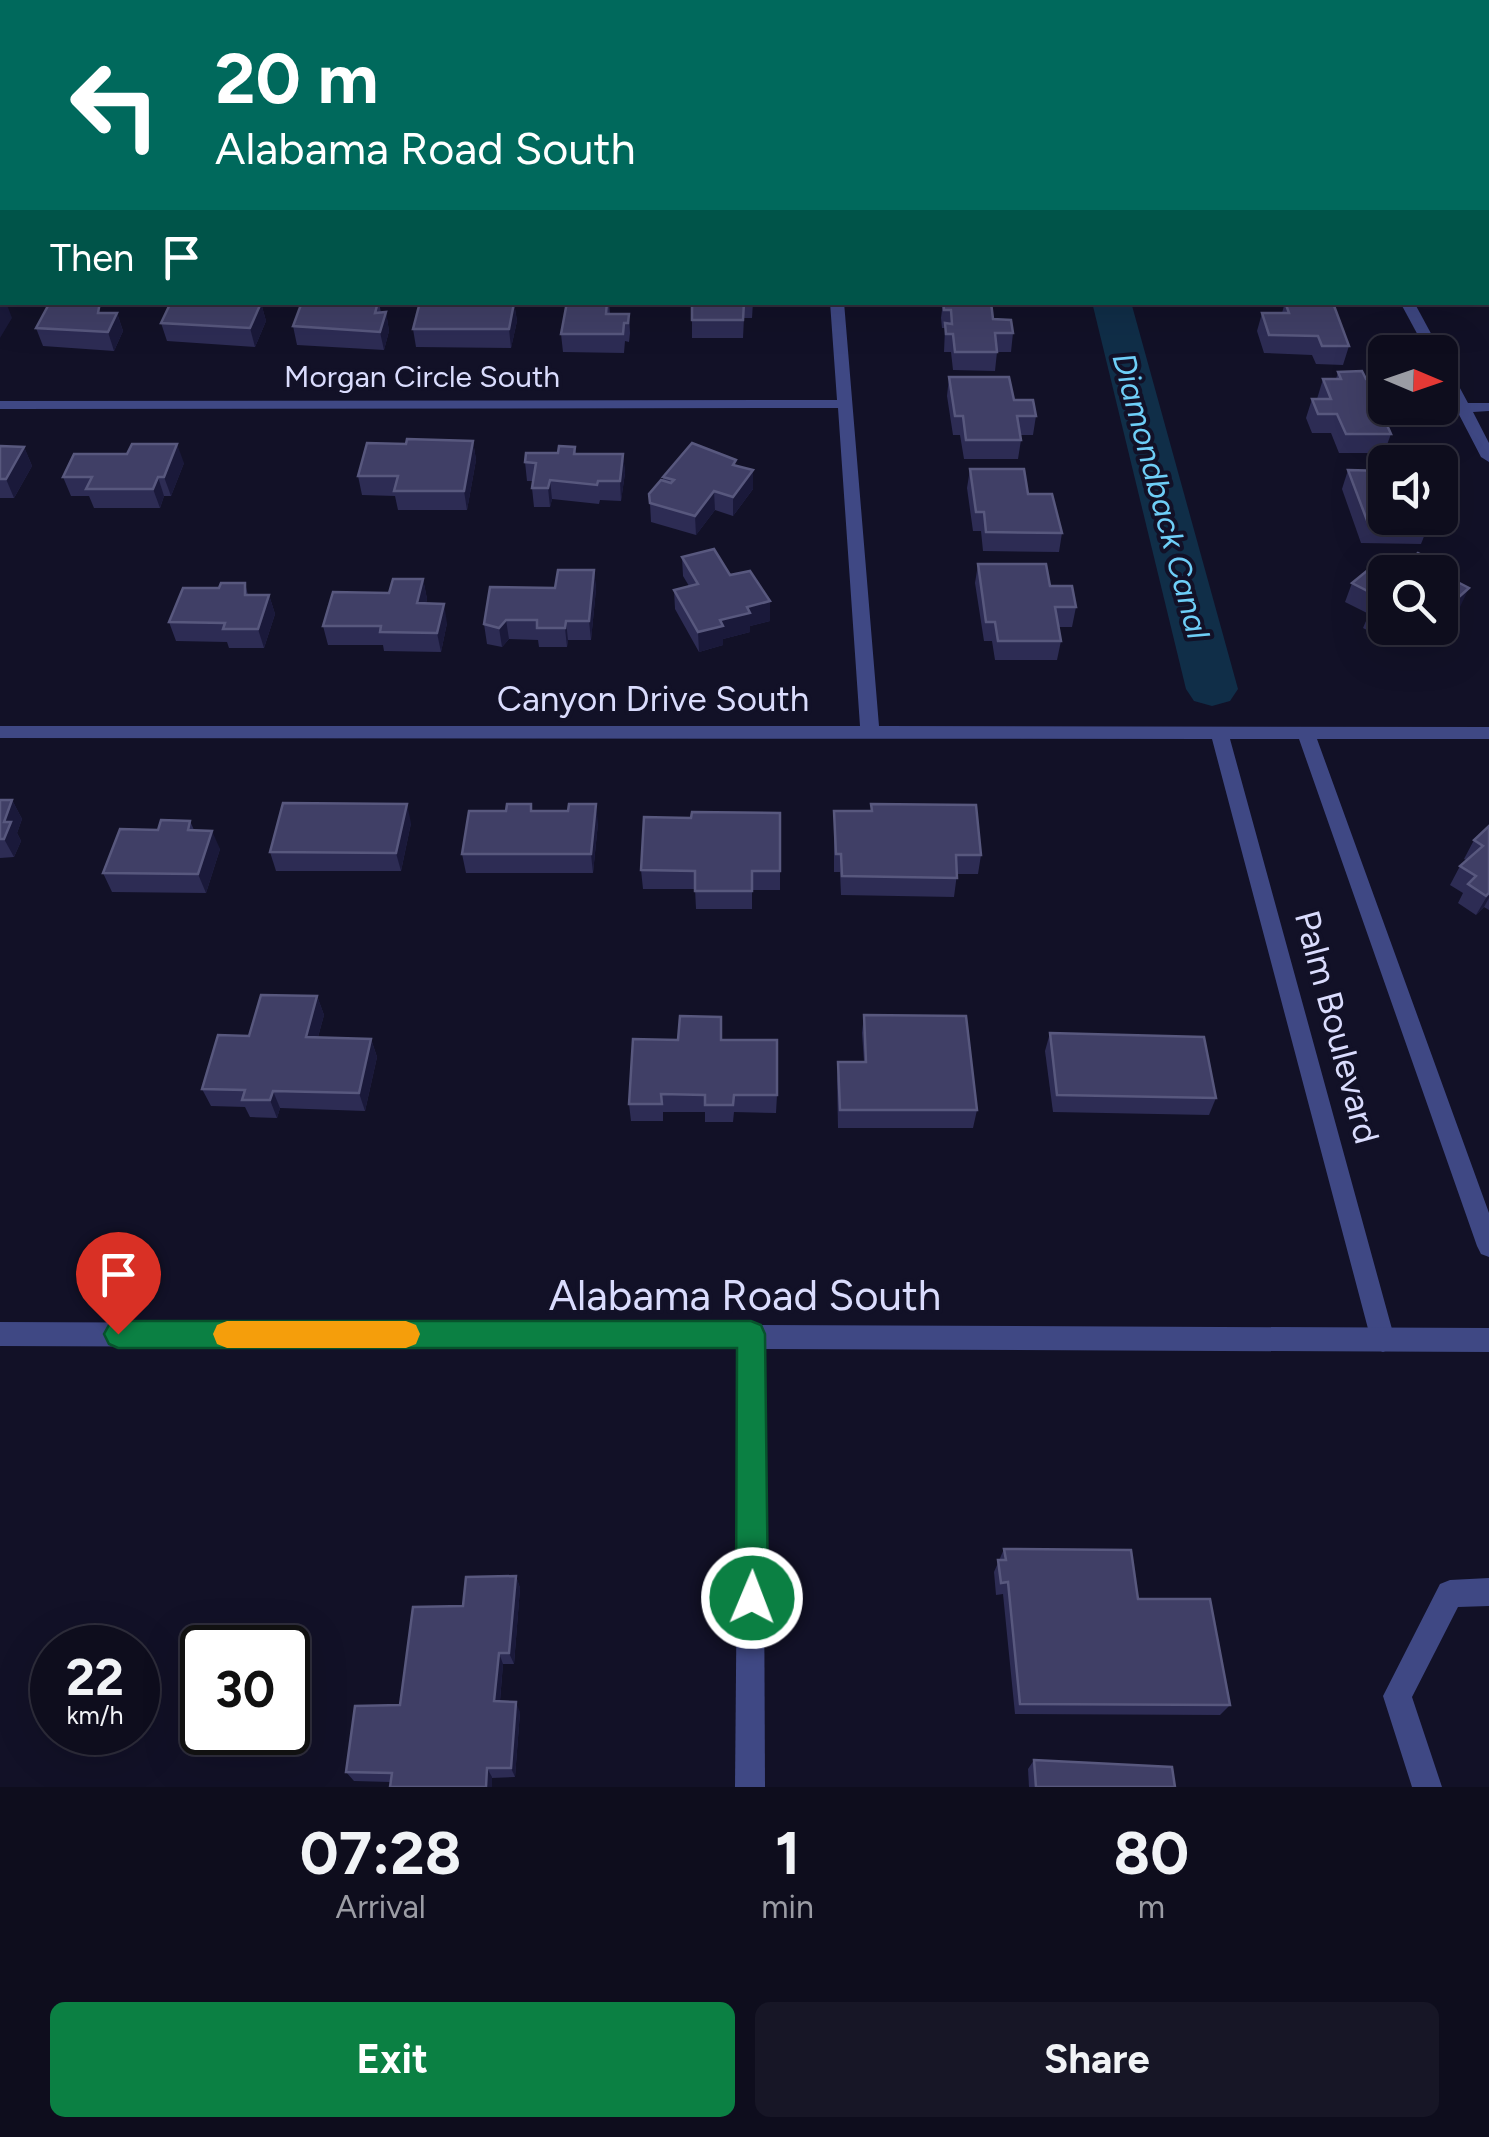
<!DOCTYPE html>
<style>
:root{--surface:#0e0d1d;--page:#171626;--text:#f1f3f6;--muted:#9b9ca4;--line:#2e2d3b;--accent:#0b8043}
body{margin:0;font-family:Figtree,sans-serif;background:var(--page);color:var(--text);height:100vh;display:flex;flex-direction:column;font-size:38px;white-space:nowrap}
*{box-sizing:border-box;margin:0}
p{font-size:32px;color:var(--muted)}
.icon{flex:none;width:55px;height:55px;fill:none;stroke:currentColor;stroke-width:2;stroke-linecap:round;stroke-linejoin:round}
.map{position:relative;height:1787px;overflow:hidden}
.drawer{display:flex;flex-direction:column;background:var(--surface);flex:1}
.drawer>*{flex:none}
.banner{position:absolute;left:0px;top:0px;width:1490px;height:305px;box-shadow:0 10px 40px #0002,0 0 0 2px var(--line);background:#00695c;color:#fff;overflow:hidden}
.needle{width:65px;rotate:92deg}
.buttons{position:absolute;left:1368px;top:335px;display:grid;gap:20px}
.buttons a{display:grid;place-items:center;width:90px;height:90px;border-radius:15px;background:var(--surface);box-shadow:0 10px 40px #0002,0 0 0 2px var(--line);font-size:50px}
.speed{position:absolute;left:30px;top:1625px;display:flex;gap:20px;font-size:50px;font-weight:700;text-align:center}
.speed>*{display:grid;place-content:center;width:130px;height:130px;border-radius:50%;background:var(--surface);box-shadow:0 10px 40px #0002,0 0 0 2px var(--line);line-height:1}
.speed small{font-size:25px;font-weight:400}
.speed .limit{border:5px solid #111;border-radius:15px;background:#fff;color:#111}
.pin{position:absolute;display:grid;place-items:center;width:85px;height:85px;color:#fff;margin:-102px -42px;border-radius:50% 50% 50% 0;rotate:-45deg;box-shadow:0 0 10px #0007}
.pin .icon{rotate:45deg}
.me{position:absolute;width:110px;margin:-55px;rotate:1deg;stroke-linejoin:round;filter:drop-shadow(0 0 8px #0008)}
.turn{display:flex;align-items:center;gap:35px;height:210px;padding:0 50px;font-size:45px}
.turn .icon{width:130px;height:130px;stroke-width:2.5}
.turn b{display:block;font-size:70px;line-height:85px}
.then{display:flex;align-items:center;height:95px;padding:0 50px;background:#0003;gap:20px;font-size:38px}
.eta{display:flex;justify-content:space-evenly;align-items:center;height:170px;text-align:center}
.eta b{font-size:60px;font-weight:700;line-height:70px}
.cta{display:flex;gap:20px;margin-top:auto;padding:20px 50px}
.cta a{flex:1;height:115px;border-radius:15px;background:var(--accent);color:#fff;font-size:40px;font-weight:700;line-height:115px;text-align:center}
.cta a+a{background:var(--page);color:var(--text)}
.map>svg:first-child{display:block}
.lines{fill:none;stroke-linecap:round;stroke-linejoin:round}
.canal{fill:#102e48;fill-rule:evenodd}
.minor{fill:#3f4884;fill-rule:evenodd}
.tertiary{fill:#3f4884;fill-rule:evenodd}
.wall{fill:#2d2c54}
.shaded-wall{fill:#1a193a}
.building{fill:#403f66;stroke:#58587e;stroke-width:2.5}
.route{fill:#0b8043;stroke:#07532c;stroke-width:2.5}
.slow{fill:#f59e0b}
.labels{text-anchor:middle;stroke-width:8;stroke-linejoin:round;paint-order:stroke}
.far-street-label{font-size:30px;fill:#dadcfd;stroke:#121127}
.far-water-label{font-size:32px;font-style:italic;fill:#6ecef7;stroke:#121127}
.street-label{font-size:35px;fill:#dadcfd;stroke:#121127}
.near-street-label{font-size:42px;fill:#dadcfd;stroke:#121127}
</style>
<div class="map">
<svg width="1489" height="1787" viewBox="0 0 1489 1787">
<rect width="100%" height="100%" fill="#121127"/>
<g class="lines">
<g class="canal">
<path d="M1017 0H1047L1048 2H1018Z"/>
<path d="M1092 302H1131L1238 689 1230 701 1212 706 1194 701 1186 689Z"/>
</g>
<g class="minor">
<path d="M763 0H793L794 2H766Z"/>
<path d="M0 143 2 144V150L0 151Z"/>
<path d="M1489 148V156H1488V149Z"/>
<path d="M830 302H844L879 726 1489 727V739H1317L1489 1213V1257L1481 1254 1477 1246 1299 739H1230L1395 1340 1392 1348 1383 1352 1374 1348 1371 1340 1212 739 0 738V726H860L838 408 0 409V401L837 400Z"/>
<path d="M1400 302H1414L1441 352 1440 354 1427 352Z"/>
<path d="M1440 360 1447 364 1468 403H1489V411L1473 412 1489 443V462L1481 457 1440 378Z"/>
<path d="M751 1322 760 1326 763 1334 765 1787H735L739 1334 742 1326Z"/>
<path d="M1489 1578V1606L1458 1607 1412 1697 1442 1787H1412L1383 1696 1440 1584 1450 1580Z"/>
</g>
<path class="tertiary" d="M0 1322 1489 1328V1352L0 1346Z"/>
</g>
<g class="wall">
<rect x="0" y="10" width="2" height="39"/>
<rect x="0" y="174" width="2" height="39"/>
<path d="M379 302 381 313 386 312 389 331 384 350 297 345 293 326Z"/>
<path d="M609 302 610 314H629L630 333 629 342 625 341 624 353 563 352 561 334Z"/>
<path d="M703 302H753L752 318H744L743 338H692V304H703Z"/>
<path d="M943 302 993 319 1013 333 1011 352H997L995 371 953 370 951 352H944L945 328H942L941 318Z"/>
<path d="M1285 302 1349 346 1343 365 1316 364 1312 355 1264 353 1257 331 1262 313H1282Z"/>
<path d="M261 303 266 321 255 347 167 341 161 323Z"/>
<path d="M514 303 517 321 511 348 416 347 413 329Z"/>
<path d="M105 313H117L123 331 114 351 43 346 36 328Z"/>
<path d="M1338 372 1366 379 1379 390 1375 400 1378 405 1390 416 1387 426 1391 434 1384 453H1339L1331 433H1312L1306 418 1312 399H1317L1323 379H1336Z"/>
<path d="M949 377 1014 400 1036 416 1033 435H1020L1021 440 1018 459H964L960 435H953L947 396Z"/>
<path d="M473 441 476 460 467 510H398L395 496 362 495 358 476 406 444Z"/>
<path d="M0 446 24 447 32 466 14 498H0Z"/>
<path d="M575 447 576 454H623L625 473 621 501 600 500 599 504 552 499 550 507H534L532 488 533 481H527L525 462 558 453Z"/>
<path d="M184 463 171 496H164L160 508H94L89 496H71L63 477Z"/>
<path d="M736 466 753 470V489L733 516 715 510 696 535 651 522 650 503 663 481V477Z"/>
<path d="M970 469 1028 494 1062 533 1059 552 983 551 981 531H973L967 488Z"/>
<path d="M1348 470 1429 524 1421 544 1361 543 1342 489Z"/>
<path d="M682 557 730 575 770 601V621L750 626V632L723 639V645L699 652 675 609 674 590 689 586 683 576Z"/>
<path d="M1411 559 1437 563 1434 570 1438 572H1406Z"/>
<path d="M978 564 1050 586 1076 607 1072 627H1058L1061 641 1057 660H995L992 641H984L975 583Z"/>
<path d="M594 570 596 589 591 640H568L567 647H539L538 640 509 639 502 647 487 644 484 624 555 588Z"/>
<path d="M1385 572V628H1438L1422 642 1402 632 1390 642 1363 628 1369 614 1345 602 1352 583Z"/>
<path d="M423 579 427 599 426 603 447 623 441 652 384 651 383 645H328L323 626 389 593Z"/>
<path d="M245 583 248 595H269L275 614 264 648H229L227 642 176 641 169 622 219 588Z"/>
<path d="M0 800H12L22 819 17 833 21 841 14 857 0 858Z"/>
<path d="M531 804 532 811H568L598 823 593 873H466L462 854 506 811Z"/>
<path d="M871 804 981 855 978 874H957L954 897 841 895 840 872H834V811H871Z"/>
<path d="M780 813V890H752V909H696L695 889H643L641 870 691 818Z"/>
<path d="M190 821 194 830 220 849 206 893 112 892 103 873 158 830Z"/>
<path d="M411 823 401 871H276L270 852Z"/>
<path d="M1489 826V910L1484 907 1476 915 1458 903 1463 893 1450 885 1460 866 1466 860 1464 859 1474 840Z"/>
<path d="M317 996 324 1015 318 1037 371 1039 377 1057 365 1111 280 1108 277 1118 250 1117 245 1107 211 1106 202 1089 249 1036Z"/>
<path d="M864 1015 977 1110 973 1128H838L837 1080 838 1062H864L862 1033Z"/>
<path d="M1050 1033 1216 1098 1209 1115 1053 1112 1045 1051Z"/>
<path d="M721 1040 777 1095 776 1113 734 1112 733 1122H705V1112H663V1121H631L629 1104Z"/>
<path d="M1004 1549 1138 1599 1230 1705 1220 1715 1015 1714 1003 1594 996 1595 994 1572Z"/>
<path d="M516 1576 520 1588 514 1664H503L500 1701 520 1712 515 1777 390 1782 354 1781 346 1772 400 1705 463 1606Z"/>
<path d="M1034 1760 1175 1787H1029L1028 1769Z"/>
</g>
<g class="shaded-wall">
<path d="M927 0H955L941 2H927Z"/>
<path d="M0 78 2 85V99L0 102Z"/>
<path d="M3 302H6L12 318 0 338V307Z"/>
<path d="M261 303 266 321 255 347 250 328Z"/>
<path d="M514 303 517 321 511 348 509 329Z"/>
<path d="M386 312 389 331 384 350 380 332Z"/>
<path d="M117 313 123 331 114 351 108 332Z"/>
<path d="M473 441 476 460 467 510 464 491Z"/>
<path d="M177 444 184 463 171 496 164 477Z"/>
<path d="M24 447 32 466 14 498 6 479Z"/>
<path d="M623 454 625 473 621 501 620 481Z"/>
<path d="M753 470V489L733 516V497Z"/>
<path d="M158 477 164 496 160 508 153 489Z"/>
<path d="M550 480 552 499 550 507 548 488Z"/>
<path d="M714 491 715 510 696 535 695 516Z"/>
<path d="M594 570 596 589 591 640 589 621Z"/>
<path d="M423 579 427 599 421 622 417 603Z"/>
<path d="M1469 588 1460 607 1440 626V614Z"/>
<path d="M269 595 275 614 264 648 258 629Z"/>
<path d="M770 601V621L750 626V632L723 639V645L699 652 698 632 747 607Z"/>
<path d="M444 604 447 623 441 652 437 633Z"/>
<path d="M506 620 509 639 502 647 499 628Z"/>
<path d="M566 621 568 640 567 647 565 628Z"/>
<path d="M1396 628H1404L1402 632 1390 642Z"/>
<path d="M1428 628H1438L1422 642Z"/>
<path d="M12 800 22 819 17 833 21 841 14 857 4 839V822Z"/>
<path d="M407 804 411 823 401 871 396 853Z"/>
<path d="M596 804 598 823 593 873 591 854Z"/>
<path d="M212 831 220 849 206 893 198 874Z"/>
<path d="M1489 893V898L1484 907 1476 915Z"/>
<path d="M317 996 324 1015 313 1055 306 1037Z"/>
<path d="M371 1039 377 1057 365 1111 359 1093Z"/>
<path d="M273 1091 280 1108 277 1118 270 1100Z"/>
<path d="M516 1576 520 1588 514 1664 509 1653Z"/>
<path d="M499 1653 503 1664 499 1711 494 1701Z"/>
<path d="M516 1702 520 1712 515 1777 511 1768Z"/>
<path d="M487 1768 492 1777V1787H486Z"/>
</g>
<g class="building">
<rect x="0" y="10" width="2" height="22"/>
<rect x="0" y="174" width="2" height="21"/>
<path d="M72 302H100L98 313H117L108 332 36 328 49 304Z"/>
<path d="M171 302H243L261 303 250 328 161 323Z"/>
<path d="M302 302H378L375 313 386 312 380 332 293 326Z"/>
<path d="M420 302H512L514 303 509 329H413Z"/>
<path d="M567 302H607L606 314H629L628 323H624L623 334H561Z"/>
<path d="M703 302H744L743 320H692V304H703Z"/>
<path d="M943 302H991L993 319 1011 320 1013 333H995L997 352H955L953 334H946L945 323 952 324 951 310H944Z"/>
<path d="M1285 302 1333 303 1349 346H1322L1318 336 1269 335 1262 313H1289Z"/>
<path d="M1362 371 1366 379H1373L1379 390H1371L1378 405H1385L1390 416H1383L1391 434H1346L1337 414H1318L1312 399H1331L1323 379H1341L1338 372Z"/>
<path d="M949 377H1009L1014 400H1033L1036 416H1017L1021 440H966L963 416H955Z"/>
<path d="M407 439 473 441 464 491H394L398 476H358L367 443 406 444Z"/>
<path d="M692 443 736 460 733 465 753 470 733 497 714 491 695 516 650 503 649 494 661 480 671 483 674 480 663 477Z"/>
<path d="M132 444H177L164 477H158L153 489H86L92 477H63L74 454H127Z"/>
<path d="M0 446 24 447 6 479H0Z"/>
<path d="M559 446 575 447 574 454H623L620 481H598L597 485 550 480 548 488H532L536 463 525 462 526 453H558Z"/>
<path d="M970 469H1024L1028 494H1052L1062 533 986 532 984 512H976Z"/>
<path d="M1348 470 1385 471V518H1427L1429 524 1368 523Z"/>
<path d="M714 549 730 575 750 571 770 601 747 607 750 613 720 620 723 626 698 632 674 590 698 584 682 557Z"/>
<path d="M1418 553 1437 563 1431 569 1438 572H1414L1423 565 1411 559Z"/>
<path d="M1379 561 1402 572H1385V616L1371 608 1383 599 1352 583Z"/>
<path d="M978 564H1046L1050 586H1072L1076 607H1055L1061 641H998L995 622H986Z"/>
<path d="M558 570H594L589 621H566L565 628H537V620H506L499 628 484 624 490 587 555 588Z"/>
<path d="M1440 573 1469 588 1440 614Z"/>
<path d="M393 579H423L417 603 444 604 437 633 380 632 381 626H323L333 592 389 593Z"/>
<path d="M221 583H245V595H269L258 629H223L225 623 169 622 183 588H219Z"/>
<path d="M0 800H12L4 822H11L4 839H0Z"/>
<path d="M283 803 407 804 396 853 270 852Z"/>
<path d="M507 804H531V811H568L569 804H596L591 854H462L469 811H506Z"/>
<path d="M871 804 976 805 981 855H956L957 878 842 876 841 854H836L834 811H872Z"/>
<path d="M692 812 780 813V871H752V891H695V871L641 870 644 817 691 818Z"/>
<path d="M161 820 190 821 188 830 212 831 198 874 103 873 120 829 158 830Z"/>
<path d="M1489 826V893L1486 896 1468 884 1476 876 1460 866 1483 846 1474 840Z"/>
<path d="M261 995 317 996 306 1037 371 1039 359 1093 273 1091 270 1100H242L245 1090 202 1089 218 1035 249 1036Z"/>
<path d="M864 1015 966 1016 977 1110H840L838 1062H866Z"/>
<path d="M680 1016 721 1017V1040H777V1095H734L733 1105H705V1095L661 1094 662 1104H629L633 1039 678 1040Z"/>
<path d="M1050 1033 1204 1037 1216 1098 1057 1095Z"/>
<path d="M1004 1549 1131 1550 1138 1599H1210L1230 1705 1020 1704 1008 1582 1001 1583 998 1560H1006Z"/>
<path d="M516 1576 509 1653H499L494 1701 516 1702 511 1768H487L486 1787H390L392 1773 346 1772 355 1706 400 1705 413 1607 463 1606 466 1577Z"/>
<path d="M1034 1760 1172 1767 1175 1787H1036Z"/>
</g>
<path class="route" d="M118 1321H751L761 1325 765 1334 768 1598 763 1609 752 1613 741 1609 736 1598 737 1348H118L109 1344 104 1334 109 1325Z"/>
<path class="slow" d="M227 1321H406L416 1325 420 1334 416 1344 406 1348H227L217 1344 213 1334 217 1325Z"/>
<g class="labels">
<g class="far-street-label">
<text x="422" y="387">Morgan Circle South</text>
</g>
<g class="far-water-label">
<text transform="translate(1161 496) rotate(75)" y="11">Diamondback Canal</text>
</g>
<g class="street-label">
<text x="653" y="711">Canyon Drive South</text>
<text transform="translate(1337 1027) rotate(75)" y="12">Palm Boulevard</text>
</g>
<g class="near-street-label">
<text x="745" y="1310">Alabama Road South</text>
</g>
</g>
</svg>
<div class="buttons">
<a><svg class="needle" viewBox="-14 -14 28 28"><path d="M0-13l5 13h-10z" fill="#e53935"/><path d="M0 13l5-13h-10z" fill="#9b9ca4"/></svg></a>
<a><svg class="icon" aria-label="sound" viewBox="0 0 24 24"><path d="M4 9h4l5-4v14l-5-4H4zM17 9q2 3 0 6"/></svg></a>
<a><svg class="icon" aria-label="search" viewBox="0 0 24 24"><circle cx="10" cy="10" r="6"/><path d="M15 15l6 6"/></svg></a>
</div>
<div class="speed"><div>22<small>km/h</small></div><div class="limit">30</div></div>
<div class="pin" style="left:118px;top:1334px;background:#d93025"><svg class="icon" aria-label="arrive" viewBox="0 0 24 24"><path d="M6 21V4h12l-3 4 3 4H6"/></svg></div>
<svg class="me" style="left:752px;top:1598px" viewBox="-20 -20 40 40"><circle r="17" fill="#0b8043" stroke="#fff" stroke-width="3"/><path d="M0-11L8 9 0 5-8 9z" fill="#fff"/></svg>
<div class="banner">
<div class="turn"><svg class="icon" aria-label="left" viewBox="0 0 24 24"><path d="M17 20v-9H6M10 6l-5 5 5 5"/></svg><div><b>20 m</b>Alabama Road South</div></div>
<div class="then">Then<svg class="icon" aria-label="arrive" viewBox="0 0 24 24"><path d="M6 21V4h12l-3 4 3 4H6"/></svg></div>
</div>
</div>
<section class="drawer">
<div class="eta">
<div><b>07:28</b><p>Arrival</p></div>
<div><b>1</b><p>min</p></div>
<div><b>80</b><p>m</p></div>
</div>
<div class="cta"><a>Exit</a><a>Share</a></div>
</section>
